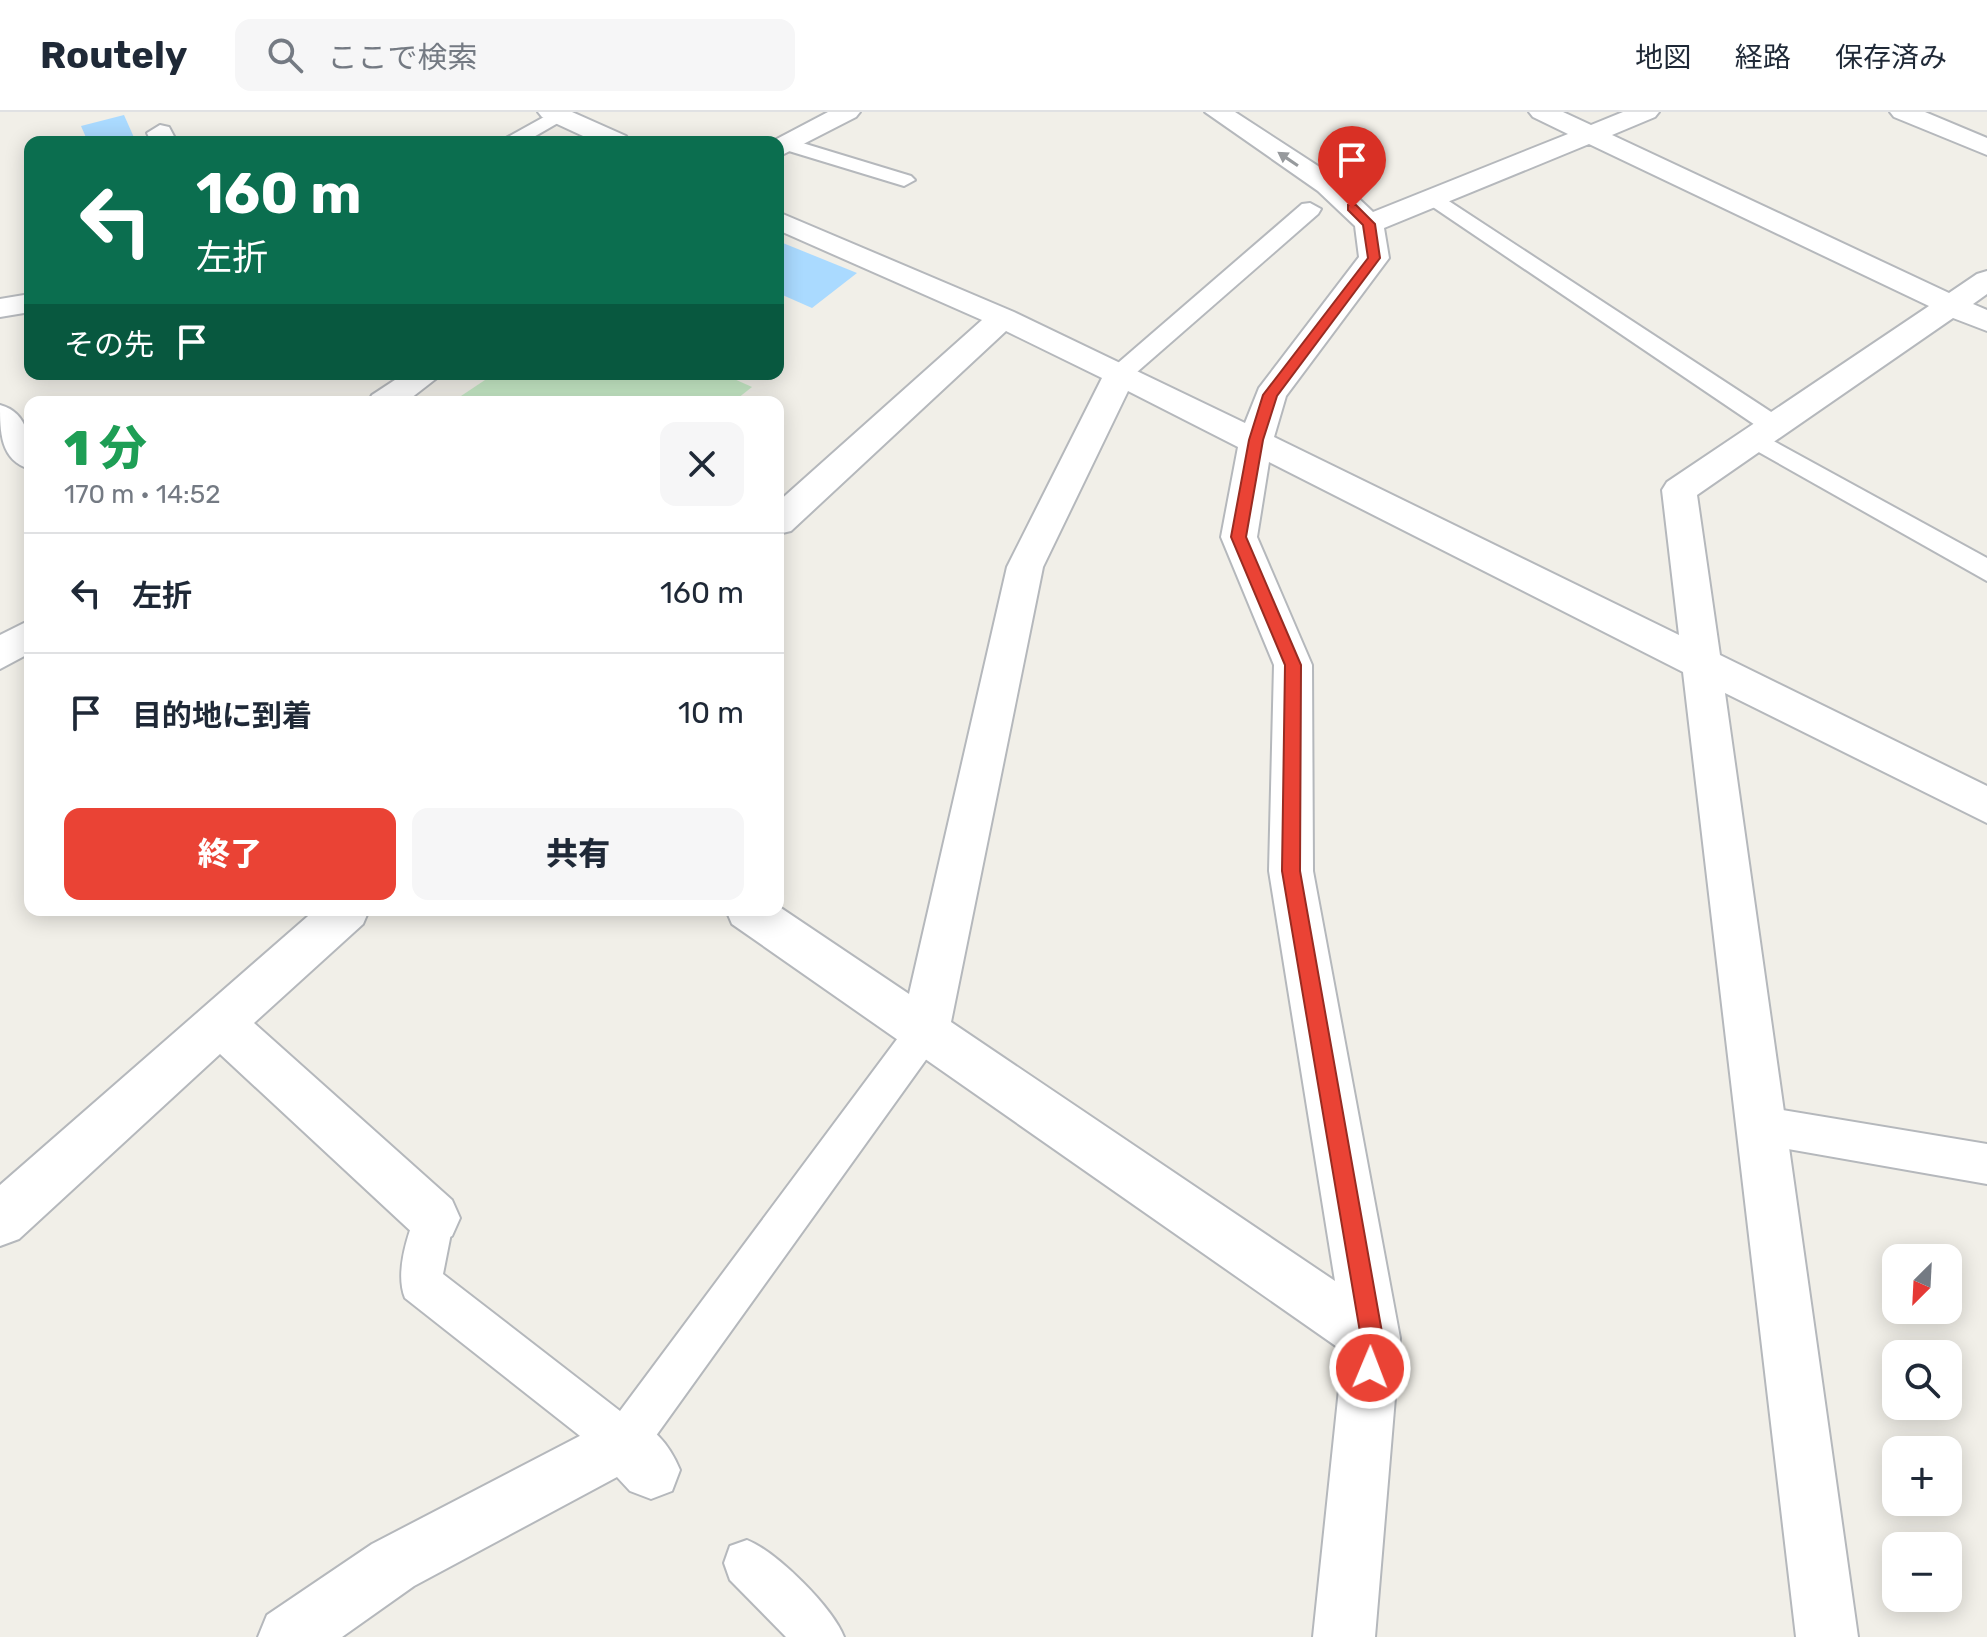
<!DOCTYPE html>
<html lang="ja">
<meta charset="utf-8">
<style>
:root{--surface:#fff;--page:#f6f6f7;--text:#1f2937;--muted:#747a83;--line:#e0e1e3;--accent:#ea4335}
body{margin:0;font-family:Rubik,"Noto Sans JP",sans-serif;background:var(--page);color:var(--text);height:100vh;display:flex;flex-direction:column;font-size:30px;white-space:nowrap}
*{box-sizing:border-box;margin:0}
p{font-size:26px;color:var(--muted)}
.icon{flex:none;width:44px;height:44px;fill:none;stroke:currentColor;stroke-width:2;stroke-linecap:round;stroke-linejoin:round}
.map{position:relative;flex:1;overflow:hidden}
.drawer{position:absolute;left:24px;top:284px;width:760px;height:520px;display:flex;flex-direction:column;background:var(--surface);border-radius:16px;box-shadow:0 4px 20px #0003}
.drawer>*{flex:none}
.guide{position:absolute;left:24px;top:24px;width:760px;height:244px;border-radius:16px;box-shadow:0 4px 20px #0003;background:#0b6e4f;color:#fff;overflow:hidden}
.needle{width:52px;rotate:204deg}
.tools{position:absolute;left:1882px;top:1132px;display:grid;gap:16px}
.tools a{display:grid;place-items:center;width:80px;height:80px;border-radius:16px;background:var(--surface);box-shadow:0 4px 20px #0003;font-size:40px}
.pin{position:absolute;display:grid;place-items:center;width:68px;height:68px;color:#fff;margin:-82px -34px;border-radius:50% 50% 50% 0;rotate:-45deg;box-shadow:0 0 8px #0007}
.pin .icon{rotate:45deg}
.me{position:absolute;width:88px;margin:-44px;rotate:1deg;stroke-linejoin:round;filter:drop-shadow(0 0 6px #0008)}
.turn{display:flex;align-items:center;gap:28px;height:168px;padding:0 40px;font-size:36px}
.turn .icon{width:104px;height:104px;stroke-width:2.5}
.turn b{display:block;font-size:56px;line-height:68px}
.then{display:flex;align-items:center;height:76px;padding:0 40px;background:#0003;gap:16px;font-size:30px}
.round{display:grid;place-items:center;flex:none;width:84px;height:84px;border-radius:16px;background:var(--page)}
.summary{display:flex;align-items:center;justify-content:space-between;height:136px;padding:0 40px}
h1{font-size:48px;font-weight:800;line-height:60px;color:#1e9e55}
.primary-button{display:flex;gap:16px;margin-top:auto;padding:16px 40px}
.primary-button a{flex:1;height:92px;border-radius:16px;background:var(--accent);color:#fff;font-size:32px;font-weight:800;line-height:92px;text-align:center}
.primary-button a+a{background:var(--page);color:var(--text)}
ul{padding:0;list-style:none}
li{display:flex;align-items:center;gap:24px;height:120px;padding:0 40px;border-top:2px solid var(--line)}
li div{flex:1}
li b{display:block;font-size:30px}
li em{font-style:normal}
header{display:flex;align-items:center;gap:48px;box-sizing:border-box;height:112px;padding:0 40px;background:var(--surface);border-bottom:2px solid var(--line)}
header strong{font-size:38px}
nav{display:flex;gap:44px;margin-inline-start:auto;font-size:28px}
.search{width:560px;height:72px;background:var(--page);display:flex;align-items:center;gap:20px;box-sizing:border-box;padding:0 28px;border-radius:16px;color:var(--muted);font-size:30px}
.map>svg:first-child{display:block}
.green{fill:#c5e8c5}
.water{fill:#aadaff}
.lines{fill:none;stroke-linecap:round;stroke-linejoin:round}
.service-casing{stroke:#b5b8bc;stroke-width:4}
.minor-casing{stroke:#b5b8bc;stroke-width:4}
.tertiary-casing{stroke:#b5b8bc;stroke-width:4}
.service{fill:#fff;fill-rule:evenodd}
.minor{fill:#fff;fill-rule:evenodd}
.tertiary{fill:#fff;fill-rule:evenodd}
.oneway{fill:#979a9d}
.route{fill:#ea4335;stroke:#982c22;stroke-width:2}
</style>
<header>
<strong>Routely</strong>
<div class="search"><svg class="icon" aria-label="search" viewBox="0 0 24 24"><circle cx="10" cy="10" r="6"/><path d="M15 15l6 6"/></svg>ここで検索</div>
<nav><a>地図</a><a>経路</a><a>保存済み</a></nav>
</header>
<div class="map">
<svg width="1987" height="1525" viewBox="0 0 1987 1525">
<rect width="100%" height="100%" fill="#f1efe8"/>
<path class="green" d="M494 262H723L752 275 733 290H452Z"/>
<g class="water">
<path d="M124 3 136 30H88L81 14Z"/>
<path d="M778 129 857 161 812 196 778 181Z"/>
</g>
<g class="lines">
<g class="service-casing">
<g id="service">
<path d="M553 0H567L570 4 525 30H499Z"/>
<path d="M786 26 911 64 915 68 904 74 779 36V28Z"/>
<path d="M1435 80 1785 309 1789 315 1785 321H1767L1427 91 1424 86Z"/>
<path d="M1310 91 1321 97 1318 102 1129 267H1111L1108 262 1111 257 1302 92Z"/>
<path d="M1757 320 1987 446V469L1748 334 1744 328 1748 322Z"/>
<path d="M925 902 938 907 943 919 938 931 640 1346 624 1352 608 1346 405 1186C394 1159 409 1118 420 1092L434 1086 448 1092 454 1106 443 1162 620 1299 912 907Z"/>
<path d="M1759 994 1987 1032V1072L1759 1032 1745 1026 1740 1013 1745 1000Z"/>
<path d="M747 1428C777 1440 832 1495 844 1525H786L730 1468 724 1451 730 1434Z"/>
</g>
</g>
<g class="minor-casing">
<g id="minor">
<path d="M538 0H572L626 24 630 30H596L542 5Z"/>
<path d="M1205 0H1235L1338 67 1373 100 1568 22 1533 5 1529 0H1563L1591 13 1623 0H1659L1655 5 1612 23 1949 181 1977 162 1987 159V182L1973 192 1987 198V219L1953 206 1697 383 1720 543 1987 674V711L1725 581 1858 1525H1796L1683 560 1269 350 1257 425 1312 553 1313 759 1400 1226 1375 1525H1313L1343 1239 732 812 726 798H778V794L909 882 1007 455 1102 266 1006 219 791 419 778 422V390L982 208 778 118V100L1014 200 1245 311 1259 276 1359 145 1355 114 1318 79ZM1589 32 1929 194 1667 370 1662 378 1679 523 1274 325 1286 284 1389 146 1384 116ZM1128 279 1238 335 1221 425 1274 553 1269 759 1335 1169 951 910 1043 455Z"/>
<path d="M1890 0H1925L1987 26V43L1894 5Z"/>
<path d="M160 13 169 15 177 30H151L147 21Z"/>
<path d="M30 182V200L0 205V187Z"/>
<path d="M315 798H369L363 812 254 911 452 1088 460 1106 452 1124 434 1132 416 1124 220 942 19 1127 0 1134V1073Z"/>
<path d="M624 1301C652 1313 669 1331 680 1358L672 1379 651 1387 630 1379 617 1365 414 1474 342 1525H258L267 1503 372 1432Z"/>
</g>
</g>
<g class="tertiary-casing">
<g id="tertiary">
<path d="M828 0H860L856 5 778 45V30H771Z"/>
<path d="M404 262H442L406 290H368L372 283Z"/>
<path d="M0 293C30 301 30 331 30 357 0 349 0 319 0 293Z"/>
<path d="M30 508V541L0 557V523Z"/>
</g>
</g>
<use href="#service" class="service"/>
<use href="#minor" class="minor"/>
<use href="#tertiary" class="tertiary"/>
</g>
<defs><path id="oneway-solid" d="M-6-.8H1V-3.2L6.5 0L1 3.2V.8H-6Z" transform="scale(2)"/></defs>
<use class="oneway" href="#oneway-solid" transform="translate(1288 47) rotate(-146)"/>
<path class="route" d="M1348 93H1356L1375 112 1380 146 1277 284 1263 328 1246 425 1301 553 1300 759 1383 1226 1378 1265 1370 1268 1361 1265 1358 1256 1361 1226 1282 759 1285 553 1231 425 1249 328 1263 283 1368 146 1363 113 1348 98Z"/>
</svg>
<div class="tools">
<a><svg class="needle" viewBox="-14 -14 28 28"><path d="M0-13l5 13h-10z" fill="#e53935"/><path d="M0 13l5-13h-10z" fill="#747a83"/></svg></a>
<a><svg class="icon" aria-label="search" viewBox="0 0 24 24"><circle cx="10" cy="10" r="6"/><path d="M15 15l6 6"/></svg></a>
<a>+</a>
<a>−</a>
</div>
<div class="pin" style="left:1352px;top:96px;background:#d93025"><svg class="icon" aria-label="arrive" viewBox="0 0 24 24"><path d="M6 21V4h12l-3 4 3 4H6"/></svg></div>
<svg class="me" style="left:1370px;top:1256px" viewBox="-20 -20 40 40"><circle r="17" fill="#ea4335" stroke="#fff" stroke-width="3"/><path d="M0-11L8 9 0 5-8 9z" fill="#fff"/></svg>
<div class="guide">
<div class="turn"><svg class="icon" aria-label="left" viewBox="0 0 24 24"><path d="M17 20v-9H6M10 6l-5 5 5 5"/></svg><div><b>160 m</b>左折</div></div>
<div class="then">その先<svg class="icon" aria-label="arrive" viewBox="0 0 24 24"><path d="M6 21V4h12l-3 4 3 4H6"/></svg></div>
</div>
<section class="drawer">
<div class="summary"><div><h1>1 分</h1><p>170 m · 14:52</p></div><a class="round"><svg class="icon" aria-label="close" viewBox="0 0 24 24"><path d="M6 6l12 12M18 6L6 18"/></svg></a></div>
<ul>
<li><svg class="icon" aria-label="left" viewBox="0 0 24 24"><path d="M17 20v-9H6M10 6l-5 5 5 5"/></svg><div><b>左折</b></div><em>160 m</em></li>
<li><svg class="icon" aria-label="arrive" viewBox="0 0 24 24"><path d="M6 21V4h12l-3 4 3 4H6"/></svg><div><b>目的地に到着</b></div><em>10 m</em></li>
</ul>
<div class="primary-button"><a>終了</a><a>共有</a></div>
</section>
</div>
